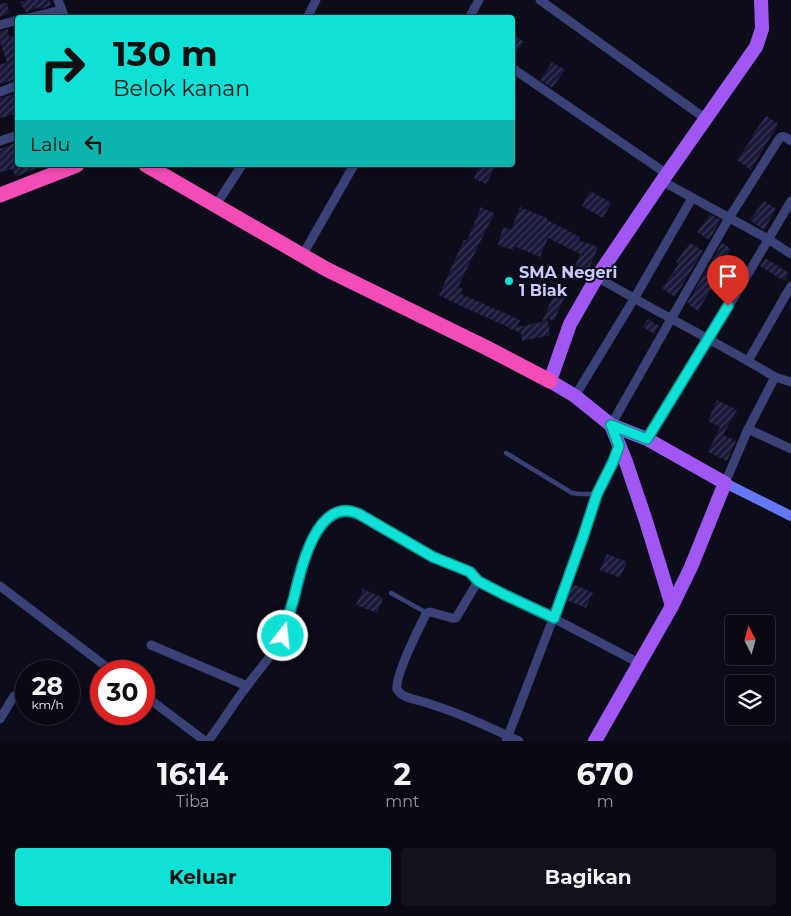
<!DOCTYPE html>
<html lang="id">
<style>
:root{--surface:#090914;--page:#12121d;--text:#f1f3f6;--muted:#999aa0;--line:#292a34;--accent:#0fe1d6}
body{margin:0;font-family:Montserrat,sans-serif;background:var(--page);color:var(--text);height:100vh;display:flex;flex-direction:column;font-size:19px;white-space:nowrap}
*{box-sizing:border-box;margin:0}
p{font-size:16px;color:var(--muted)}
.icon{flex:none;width:28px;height:28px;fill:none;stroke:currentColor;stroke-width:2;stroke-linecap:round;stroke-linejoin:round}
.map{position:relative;height:741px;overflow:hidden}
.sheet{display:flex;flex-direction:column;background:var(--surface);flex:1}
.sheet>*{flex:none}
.guide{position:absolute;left:15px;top:15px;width:500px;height:152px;border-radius:5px;box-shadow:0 2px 8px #0003,0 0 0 1px var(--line);background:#0fe1d6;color:#111;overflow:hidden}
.needle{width:32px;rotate:354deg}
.fabs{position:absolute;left:725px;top:615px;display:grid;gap:10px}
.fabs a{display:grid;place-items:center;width:50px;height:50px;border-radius:5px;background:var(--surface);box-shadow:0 2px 8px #0003,0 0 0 1px var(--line);font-size:25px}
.speed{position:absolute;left:15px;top:660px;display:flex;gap:10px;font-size:25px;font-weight:700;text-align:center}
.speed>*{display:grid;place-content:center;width:65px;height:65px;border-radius:50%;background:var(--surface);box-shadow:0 2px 8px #0003,0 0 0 1px var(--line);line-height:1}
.speed small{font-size:12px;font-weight:400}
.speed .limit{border:8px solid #d22;background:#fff;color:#111}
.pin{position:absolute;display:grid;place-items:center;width:42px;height:42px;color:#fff;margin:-51px -21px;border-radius:50% 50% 50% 0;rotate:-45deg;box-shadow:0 0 5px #0007}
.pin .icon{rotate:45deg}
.me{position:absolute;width:55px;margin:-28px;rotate:16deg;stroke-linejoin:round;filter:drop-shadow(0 0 4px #0008)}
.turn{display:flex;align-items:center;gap:18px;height:105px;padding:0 15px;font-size:22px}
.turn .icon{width:65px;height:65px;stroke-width:2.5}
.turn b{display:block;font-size:35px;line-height:42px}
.then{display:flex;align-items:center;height:48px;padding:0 15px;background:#0003;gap:10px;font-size:19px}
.eta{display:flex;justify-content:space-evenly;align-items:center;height:85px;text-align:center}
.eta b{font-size:30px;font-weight:700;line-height:35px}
.cta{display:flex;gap:10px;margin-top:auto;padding:10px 15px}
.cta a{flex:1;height:58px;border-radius:5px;background:var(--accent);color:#111;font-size:20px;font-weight:700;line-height:58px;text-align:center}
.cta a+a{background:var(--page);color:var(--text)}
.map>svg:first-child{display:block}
.building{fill:url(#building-hatch)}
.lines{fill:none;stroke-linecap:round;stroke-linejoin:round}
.lane{stroke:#3a4176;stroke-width:4.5}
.street{stroke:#3a4176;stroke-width:9}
.secondary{stroke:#6678f5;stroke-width:10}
.primary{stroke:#a157f4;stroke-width:14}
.highway{stroke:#f34cb6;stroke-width:15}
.route-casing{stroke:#0a928b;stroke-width:12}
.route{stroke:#0fe1d6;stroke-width:9}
.poi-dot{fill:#0fe1d6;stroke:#0c0c1a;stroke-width:2}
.labels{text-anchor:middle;stroke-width:4;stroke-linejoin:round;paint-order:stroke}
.poi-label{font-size:16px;font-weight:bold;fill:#c9cbfb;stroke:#0c0c1a;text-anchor:start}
</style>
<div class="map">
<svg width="791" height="741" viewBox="0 0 791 741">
<defs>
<pattern id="building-hatch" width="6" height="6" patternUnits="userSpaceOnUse" patternTransform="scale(1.25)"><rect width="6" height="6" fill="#1b193a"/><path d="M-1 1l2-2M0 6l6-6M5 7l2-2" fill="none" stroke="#3b3957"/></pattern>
</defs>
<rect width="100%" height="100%" fill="#0c0c1a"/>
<g class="building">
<path d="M27 0H49L51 5 41 9 40 7 26 12 20 2Z"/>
<path d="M7 3 9 13 0 17V4Z"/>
<path d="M8 29 9 37 18 35V79L0 84V64L7 63 0 42V31Z"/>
<path d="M512 34 524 42 512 58Z"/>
<path d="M552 62 565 70 552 88 540 80Z"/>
<path d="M18 93V113L0 118V98Z"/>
<path d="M766 116 778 124 751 170 737 160 753 137 752 136Z"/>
<path d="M17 142 18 165H44L16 177 12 169 0 172V149Z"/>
<path d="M480 165H496L486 184 474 178Z"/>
<path d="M590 191 611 203 603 218 582 206Z"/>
<path d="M764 201 776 209 764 230 750 220Z"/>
<path d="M481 207 495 214 490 222 458 287 463 289 461 294 520 320 517 327 542 322 556 289 566 293 554 321 547 318 550 335 522 341 521 333 459 305 439 295 464 240 467 241Z"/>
<path d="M520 207 547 218V220L580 237 578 240 598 247 585 279 572 274 580 254 548 238 540 257 514 246 513 250 498 245 503 227 511 230Z"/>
<path d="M710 214 721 220 709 240 697 232Z"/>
<path d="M690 243 703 251 675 297 662 288 679 264 676 262Z"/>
<path d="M722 243 731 249 721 265 724 267 698 311 687 303Z"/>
<path d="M765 258 789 273 784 281 760 266Z"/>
<path d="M648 319 659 326 654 334 643 327Z"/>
<path d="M717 400 737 410 723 435 736 441 727 461 708 452 720 427 708 421Z"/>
<path d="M607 554 627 562 620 578 600 570Z"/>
<path d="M573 584 593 593 586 608 567 600Z"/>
<path d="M363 589 383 598 377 613 356 605Z"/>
</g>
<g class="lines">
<g class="lane">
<path d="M506 453 572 493 580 494H597"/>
<path d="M391 593 427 613"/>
</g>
<g class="street">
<path d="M58 0 65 18"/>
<path d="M540 0 706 119"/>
<path d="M28 18 61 10"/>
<path d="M307 18 316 0"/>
<path d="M469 18 479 0"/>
<path d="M0 25 18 20"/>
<path d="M512 68 667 174"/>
<path d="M0 92 18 85"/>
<path d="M0 141 18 135"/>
<path d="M662 181 768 239 791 254"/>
<path d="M216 205 242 165"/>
<path d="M302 256 354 165"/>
<path d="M597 277C656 312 717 342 775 377L748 429 725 483"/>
<path d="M748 361 791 286"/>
<path d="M775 377 791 382"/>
<path d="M575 396 634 299 692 198"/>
<path d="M611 425 671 319 729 218 779 139C783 134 787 138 791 141"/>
<path d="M748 429 791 449"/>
<path d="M647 439 709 340 791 201"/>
<path d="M478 581 456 618H452L430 612 427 613 425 616C418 630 395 675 397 689 401 698 415 699 424 702 457 712 487 726 519 741"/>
<path d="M0 586 112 671"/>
<path d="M151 645 247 686"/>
<path d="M144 695 205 741"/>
<path d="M0 719 14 696"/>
<path d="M208 741C222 723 233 704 247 686 259 669 274 655 283 635 287 622 291 608 295 594 301 568 318 495 359 514L433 557 459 567 470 572 478 581 503 594 553 618 639 663"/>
<path d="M506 741 569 577 597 494 613 462 619 446"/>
</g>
<path class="secondary" d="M725 483 791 516"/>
<g class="primary">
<path d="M611 425 626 462 646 521 672 606"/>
<path d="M595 741 672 606 691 567 725 483 647 439 611 425 575 396 550 381 570 324 597 277 662 181 756 47 762 29 761 0"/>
</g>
<g class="highway">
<path d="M146 165 326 269 487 348 550 381"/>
<path d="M0 195 77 165"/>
</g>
</g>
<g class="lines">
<g class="route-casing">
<path id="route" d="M283 636C287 623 290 610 294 598 300 571 317 494 359 514L433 557 458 567 470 572 478 581 503 594 554 618 583 537 597 494 613 462 619 446 611 425 647 439 728 306"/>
</g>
<use href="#route" class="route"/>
</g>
<circle class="poi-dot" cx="509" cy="281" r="5"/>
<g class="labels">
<g class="poi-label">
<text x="519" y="278">SMA Negeri<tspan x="519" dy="18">1 Biak</tspan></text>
</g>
</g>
</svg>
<div class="fabs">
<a><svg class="needle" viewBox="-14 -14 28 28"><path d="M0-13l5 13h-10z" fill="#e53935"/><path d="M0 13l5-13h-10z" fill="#999aa0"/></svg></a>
<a><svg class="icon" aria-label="layers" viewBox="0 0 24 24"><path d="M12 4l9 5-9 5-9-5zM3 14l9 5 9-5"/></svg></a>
</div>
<div class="speed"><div>28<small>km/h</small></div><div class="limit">30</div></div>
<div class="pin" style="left:728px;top:306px;background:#d93025"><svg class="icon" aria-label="arrive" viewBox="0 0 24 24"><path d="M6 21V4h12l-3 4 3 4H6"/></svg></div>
<svg class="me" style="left:283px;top:636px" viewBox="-20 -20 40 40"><circle r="17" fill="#0fe1d6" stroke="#fff" stroke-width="3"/><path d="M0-11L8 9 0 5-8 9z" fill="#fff"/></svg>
<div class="guide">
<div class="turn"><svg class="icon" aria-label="right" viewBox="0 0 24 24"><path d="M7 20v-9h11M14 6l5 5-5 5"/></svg><div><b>130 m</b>Belok kanan</div></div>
<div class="then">Lalu<svg class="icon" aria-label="left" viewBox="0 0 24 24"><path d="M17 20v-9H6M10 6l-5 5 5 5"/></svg></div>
</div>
</div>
<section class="sheet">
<div class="eta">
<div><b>16:14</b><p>Tiba</p></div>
<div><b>2</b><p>mnt</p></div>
<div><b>670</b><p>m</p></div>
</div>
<div class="cta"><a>Keluar</a><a>Bagikan</a></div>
</section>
